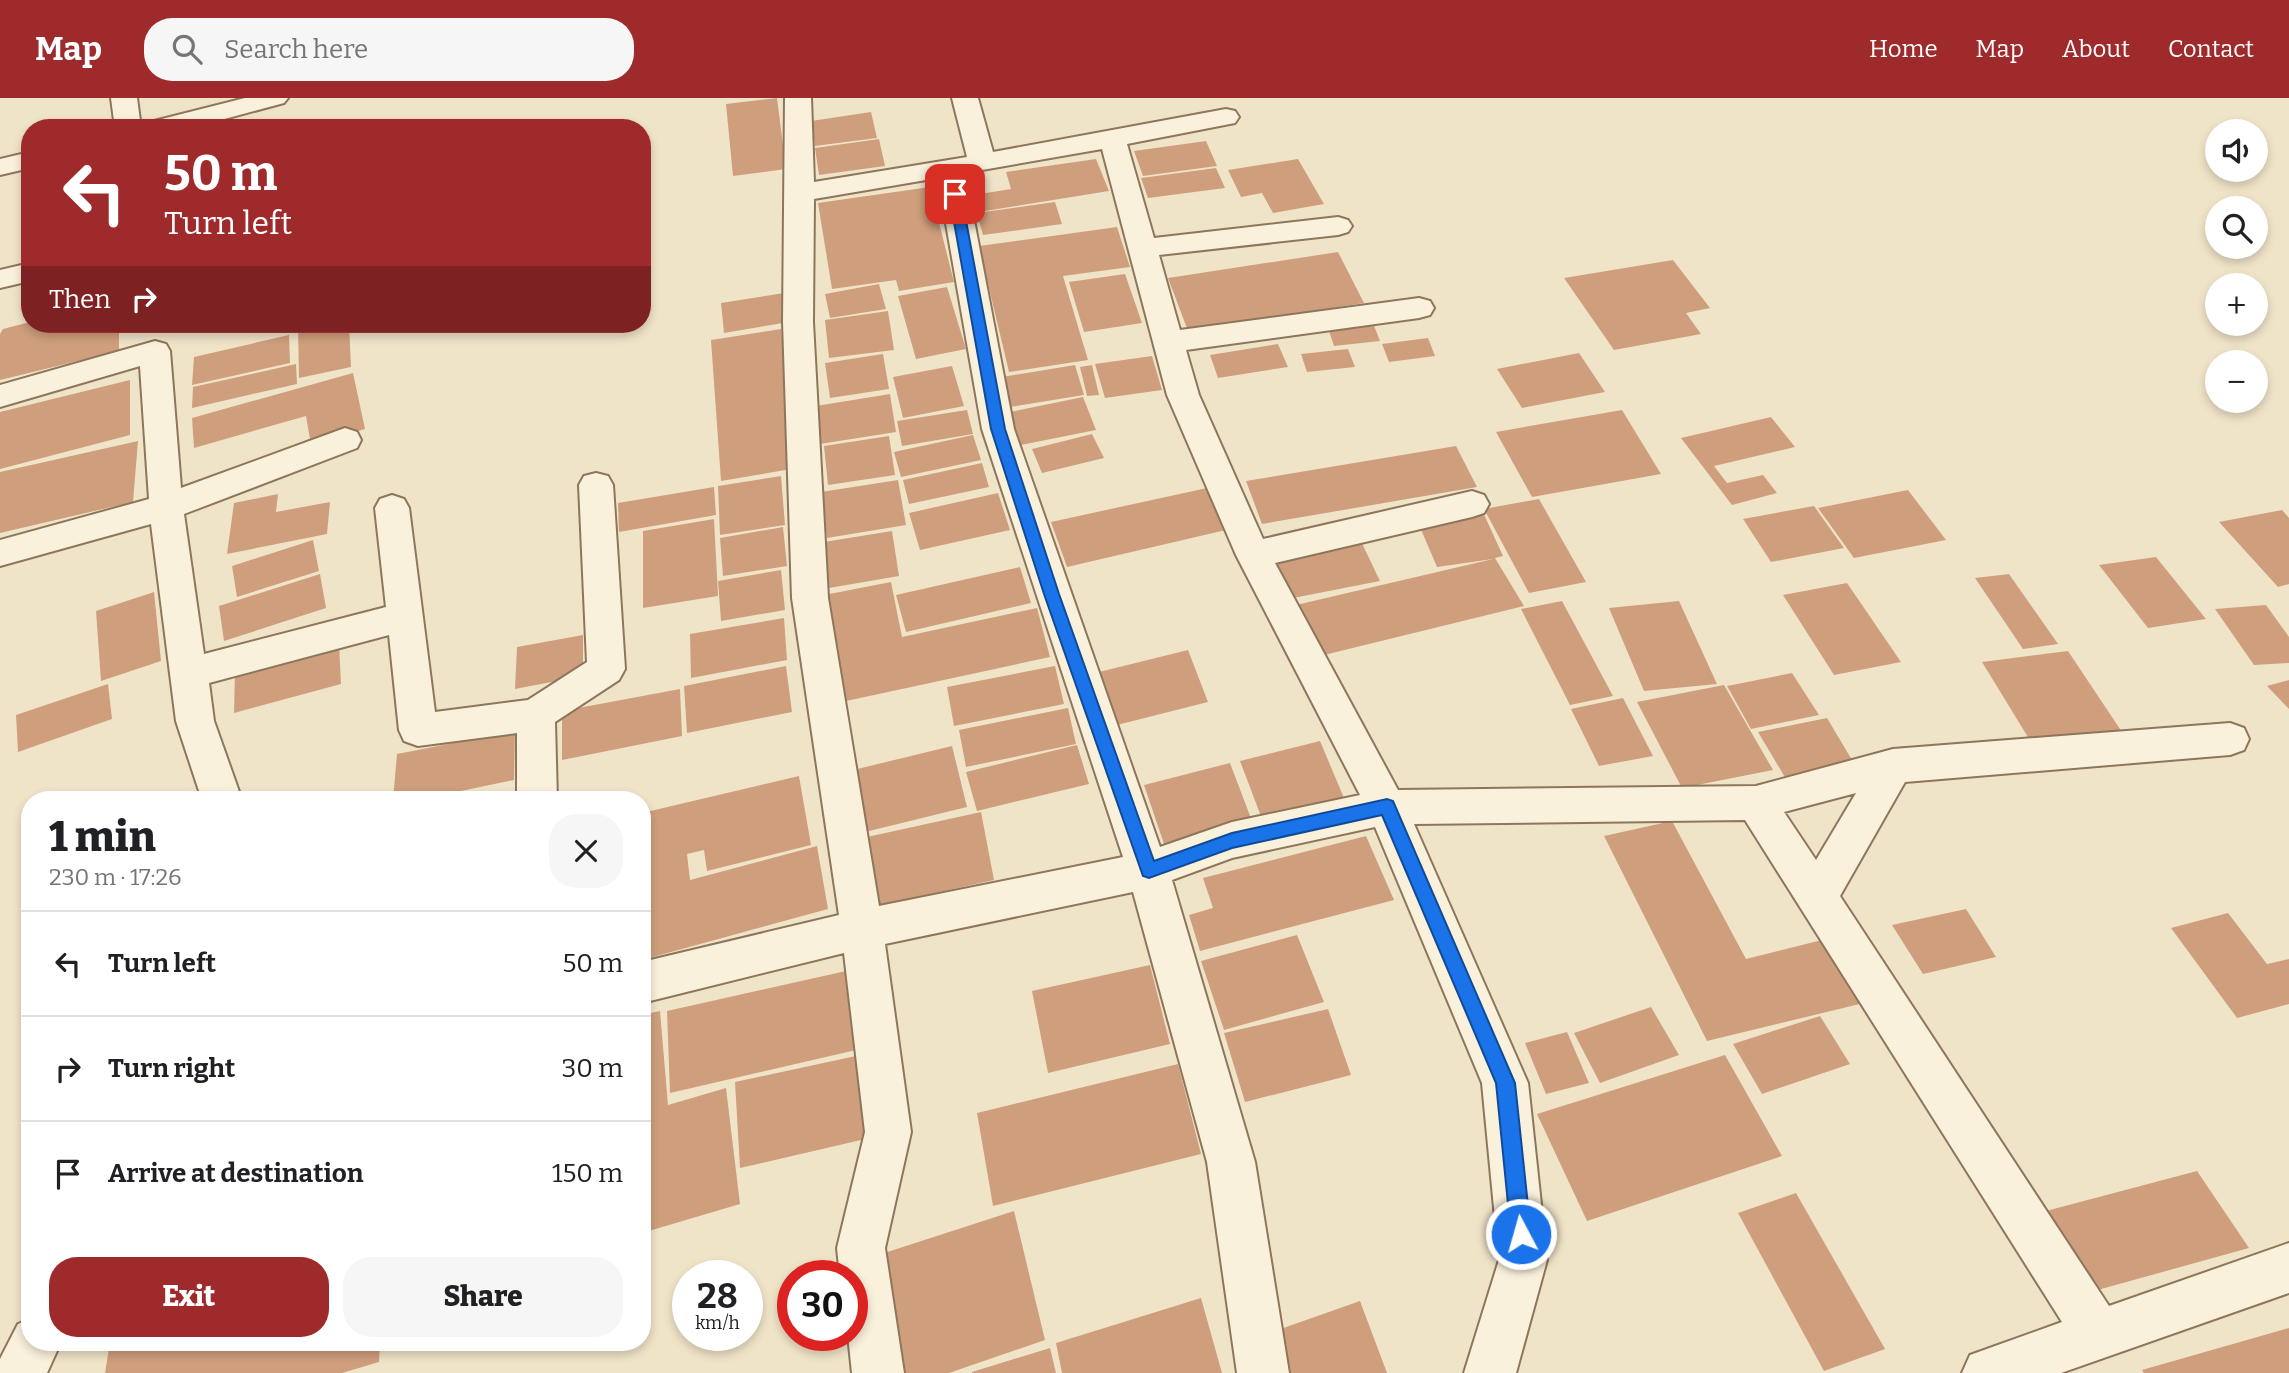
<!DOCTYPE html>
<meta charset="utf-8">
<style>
:root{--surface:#fff;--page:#f6f6f6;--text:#202124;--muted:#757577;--line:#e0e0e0;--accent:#9e2a2b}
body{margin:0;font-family:Bitter,serif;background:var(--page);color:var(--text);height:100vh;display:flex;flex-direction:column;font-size:26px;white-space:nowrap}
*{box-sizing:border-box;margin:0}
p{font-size:23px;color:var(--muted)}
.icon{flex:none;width:38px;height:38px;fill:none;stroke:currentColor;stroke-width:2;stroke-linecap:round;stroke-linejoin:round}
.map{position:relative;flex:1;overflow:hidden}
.details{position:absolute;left:21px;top:693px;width:630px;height:560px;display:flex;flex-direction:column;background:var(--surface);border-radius:28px;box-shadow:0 4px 10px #0003}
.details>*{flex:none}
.banner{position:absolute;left:21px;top:21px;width:630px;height:214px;border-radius:28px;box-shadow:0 4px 10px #0003;background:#9e2a2b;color:#fff;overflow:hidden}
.fabs{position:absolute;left:2205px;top:21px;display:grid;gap:14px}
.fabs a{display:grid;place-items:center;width:63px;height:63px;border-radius:50%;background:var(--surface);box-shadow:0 4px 10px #0003;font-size:35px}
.speed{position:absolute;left:672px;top:1162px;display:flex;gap:14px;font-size:35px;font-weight:700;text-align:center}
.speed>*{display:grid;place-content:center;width:91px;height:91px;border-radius:50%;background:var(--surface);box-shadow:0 4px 10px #0003;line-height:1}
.speed small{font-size:18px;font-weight:400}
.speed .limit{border:10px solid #d22;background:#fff;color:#111}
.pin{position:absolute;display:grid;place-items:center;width:60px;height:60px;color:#fff;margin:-30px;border-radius:14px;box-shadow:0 4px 10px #0006}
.me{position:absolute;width:77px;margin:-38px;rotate:354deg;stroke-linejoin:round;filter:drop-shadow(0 0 5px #0008)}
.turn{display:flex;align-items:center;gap:24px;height:147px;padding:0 28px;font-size:32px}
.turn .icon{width:91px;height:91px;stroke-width:2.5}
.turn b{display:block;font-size:49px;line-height:60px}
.then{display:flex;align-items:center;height:66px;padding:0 28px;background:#0003;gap:14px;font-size:26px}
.round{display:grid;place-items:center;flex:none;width:74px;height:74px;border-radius:28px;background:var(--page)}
.summary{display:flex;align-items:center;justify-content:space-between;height:119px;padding:0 28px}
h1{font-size:42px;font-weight:800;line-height:52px}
.cta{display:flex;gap:14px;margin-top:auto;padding:14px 28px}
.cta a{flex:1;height:80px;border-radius:28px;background:var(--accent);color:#fff;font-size:28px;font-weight:800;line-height:80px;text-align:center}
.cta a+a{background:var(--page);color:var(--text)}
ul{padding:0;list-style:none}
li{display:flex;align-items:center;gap:21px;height:105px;padding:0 28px;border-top:2px solid var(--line)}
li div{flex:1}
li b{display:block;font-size:26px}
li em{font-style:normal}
header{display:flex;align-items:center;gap:42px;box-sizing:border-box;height:98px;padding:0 35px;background:var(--accent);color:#fff}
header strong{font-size:33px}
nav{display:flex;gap:38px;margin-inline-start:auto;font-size:24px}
.search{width:490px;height:63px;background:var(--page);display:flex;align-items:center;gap:18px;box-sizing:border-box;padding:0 24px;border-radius:28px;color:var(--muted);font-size:26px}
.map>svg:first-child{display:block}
.building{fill:#cf9f7d}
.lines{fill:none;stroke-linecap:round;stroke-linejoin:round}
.minor-casing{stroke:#8d765c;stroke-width:4}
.minor{fill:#faf1dc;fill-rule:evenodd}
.route{fill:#1a73e8;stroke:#114b97;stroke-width:2}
</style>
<header>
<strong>Map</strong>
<div class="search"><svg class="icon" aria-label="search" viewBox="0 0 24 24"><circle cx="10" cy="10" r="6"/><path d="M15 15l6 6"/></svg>Search here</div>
<nav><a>Home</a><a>Map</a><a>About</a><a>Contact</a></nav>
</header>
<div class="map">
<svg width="2289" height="1275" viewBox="0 0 2289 1275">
<rect width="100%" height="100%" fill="#f0e4c8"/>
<g class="building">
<path d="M777 0 786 71 733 78 726 6Z"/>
<path d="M871 14 877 40 815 48 811 23Z"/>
<path d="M879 41 885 68 819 77 815 50Z"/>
<path d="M1206 43 1217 68 1143 78 1134 53Z"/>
<path d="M1096 61 1109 93 985 113 980 96 1011 91 1006 74Z"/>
<path d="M1298 61 1324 106 1273 115 1262 95 1241 99 1228 72Z"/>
<path d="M1216 70 1225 90 1148 100 1141 80Z"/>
<path d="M930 89 954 184 899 193 896 182 832 191 818 105Z"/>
<path d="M1055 104 1062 126 983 137 977 115Z"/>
<path d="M1117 129 1130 169 1063 178 1088 262 1009 274 979 148Z"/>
<path d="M1338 154 1364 205 1188 233 1168 180Z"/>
<path d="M1673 162 1710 210 1686 215 1701 236 1614 252 1564 180Z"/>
<path d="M1125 176 1142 225 1084 234 1069 184Z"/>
<path d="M879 186 886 211 830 220 825 196Z"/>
<path d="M947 189 966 251 916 261 898 198Z"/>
<path d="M784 195 789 224 724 235 721 205Z"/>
<path d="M888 213 894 252 829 260 825 222Z"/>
<path d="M30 224 119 226V253L0 282V236L3 231Z"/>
<path d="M1373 225 1380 243 1334 248 1328 230Z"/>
<path d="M313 226H349L351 269 299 280 298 229Z"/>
<path d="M781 231 797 370 721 383 711 242Z"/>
<path d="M289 237 290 265 192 287 194 259Z"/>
<path d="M1428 240 1435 258 1389 264 1382 246Z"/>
<path d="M1278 246 1288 269 1218 280 1210 257Z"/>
<path d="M1348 251 1355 269 1307 274 1301 256Z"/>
<path d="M1579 255 1605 294 1522 310 1497 271Z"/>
<path d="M883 256 889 291 830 300 825 265Z"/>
<path d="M1152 258 1162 292 1105 300 1095 266Z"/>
<path d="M296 266 297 286 192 310 193 289Z"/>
<path d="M1075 267 1084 297 1010 309 1002 279Z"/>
<path d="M1092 267 1099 297 1087 298 1080 269Z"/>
<path d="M952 268 964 308 903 320 893 279Z"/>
<path d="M353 275 365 331 311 347 306 318 194 350 192 320Z"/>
<path d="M130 282V337L0 371V314Z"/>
<path d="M890 296 896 334 820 346 816 308Z"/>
<path d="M1083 299 1096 332 1021 347 1010 314Z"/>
<path d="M967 312 973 336 902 348 897 323Z"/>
<path d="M1622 312 1661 376 1532 399 1496 334Z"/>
<path d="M1771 319 1795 349 1714 368 1727 385 1763 377 1777 395 1732 407 1681 340Z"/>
<path d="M1092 336 1104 360 1042 375 1032 351Z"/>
<path d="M973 337 981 362 901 379 894 354Z"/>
<path d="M889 338 895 377 828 387 824 348Z"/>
<path d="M138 343 133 404 0 435V374Z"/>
<path d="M1456 348 1477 389 1262 426 1246 383Z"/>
<path d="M982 365 989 389 909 406 903 382Z"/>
<path d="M781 378 785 427 720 437 718 388Z"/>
<path d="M898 382 906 427 827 440 821 394Z"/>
<path d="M714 389 716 417 619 434 618 405Z"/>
<path d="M1207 390 1226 432 1067 469 1051 424Z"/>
<path d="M1908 392 1946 442 1854 460 1818 410Z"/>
<path d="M998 395 1010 432 920 452 909 415Z"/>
<path d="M278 396 276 414 330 404 327 436 227 456 234 405Z"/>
<path d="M1539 401 1586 484 1529 495 1484 411Z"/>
<path d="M1814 408 1844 450 1771 464 1743 421Z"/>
<path d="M1482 412 1503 458 1495 460 1524 508 1320 558 1296 507 1493 461 1437 469 1417 422Z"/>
<path d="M2282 412 2289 420V486L2278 489 2219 424Z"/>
<path d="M714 421 718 498 643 510V433Z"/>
<path d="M783 429 787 468 723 478 720 440Z"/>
<path d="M892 433 899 478 829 490 824 444Z"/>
<path d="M1358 437 1380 483 1283 502 1265 455Z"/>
<path d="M313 442 319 473 237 499 232 468Z"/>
<path d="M2156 459 2206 521 2148 530 2099 467Z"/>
<path d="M1020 469 1031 505 906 534 896 497Z"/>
<path d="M781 472 785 512 721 523 718 483Z"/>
<path d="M320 476 326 510 224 543 219 508Z"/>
<path d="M2009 476 2058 546 2023 551 1975 480Z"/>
<path d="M891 484 902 539 1037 510 1050 559 837 605 819 498Z"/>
<path d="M1847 485 1901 564 1834 577 1783 497Z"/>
<path d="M154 494 161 563 101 583 96 513Z"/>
<path d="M1562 503 1613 598 1570 607 1521 511Z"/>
<path d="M1679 503 1717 586 1644 593 1609 510Z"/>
<path d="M2266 507 2289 539V565L2254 567 2215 511Z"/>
<path d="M784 520 787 562 691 580 690 536Z"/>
<path d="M583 537V578L515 591 517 549Z"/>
<path d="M339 545 341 586 234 615 235 573Z"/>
<path d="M1188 552 1208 604 1113 628 1095 575Z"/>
<path d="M2068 553 2128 643 2037 654 1982 564Z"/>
<path d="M786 568 792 614 687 635 684 588Z"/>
<path d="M1055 568 1064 606 954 628 947 589Z"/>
<path d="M1792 575 1819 617 1751 631 1727 588Z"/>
<path d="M2289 582V611L2267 588Z"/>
<path d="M108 586 112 621 18 654 16 617Z"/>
<path d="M1724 587 1773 672 1682 690 1637 604Z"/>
<path d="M680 591 682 638 562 662V613Z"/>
<path d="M1623 600 1653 658 1599 668 1571 611Z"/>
<path d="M1068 610 1076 646 966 669 959 632Z"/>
<path d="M1827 620 1855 667 1786 681 1758 634Z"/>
<path d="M515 633 514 682 418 702H393L397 656Z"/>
<path d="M1320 643 1344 700 1262 721 1240 663Z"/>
<path d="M1077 647 1089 686 977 713 966 674Z"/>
<path d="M952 648 967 709 861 735 849 673Z"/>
<path d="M1230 665 1252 723 1164 746 1144 687Z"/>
<path d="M799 678 811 747 707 773 704 752 687 756 690 782 817 748 828 811 642 862V715Z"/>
<path d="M981 714 994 782 877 808 867 739Z"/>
<path d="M1672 723 1746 861 1830 840 1868 904 1707 943 1604 738Z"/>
<path d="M1366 738 1394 802 1200 853 1189 817 1213 810 1203 780Z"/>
<path d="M1966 811 1996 859 1923 876 1892 827Z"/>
<path d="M2228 815 2267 866 2289 861V906L2237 920 2171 830Z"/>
<path d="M1297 837 1324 904 1224 932 1201 863Z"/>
<path d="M1150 867 1170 946 1048 975 1032 893Z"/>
<path d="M846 873 856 952 670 995 667 913Z"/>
<path d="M1651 909 1679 957 1600 985 1574 935Z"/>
<path d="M1328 911 1351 977 1245 1004 1224 935Z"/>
<path d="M660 913 668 1007 726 990 740 1106 642 1135V917Z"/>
<path d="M1820 918 1850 966 1762 996 1733 946Z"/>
<path d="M1567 934 1589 985 1546 996 1525 945Z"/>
<path d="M865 956 874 1039 740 1070 735 984Z"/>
<path d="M1725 957 1782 1058 1587 1123 1537 1016Z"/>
<path d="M1178 966 1201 1056 993 1108 977 1015Z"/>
<path d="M2197 1073 2249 1150 2094 1193 2046 1113Z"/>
<path d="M1796 1095 1885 1251 1824 1273 1738 1115Z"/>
<path d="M1014 1113 1045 1242 949 1275H896L875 1158Z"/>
<path d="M1201 1200 1222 1275H1062L1056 1245Z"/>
<path d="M1360 1203 1387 1275H1289L1275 1233Z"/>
<path d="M2289 1230V1275H2144L2142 1272Z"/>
<path d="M110 1244H380L379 1264 342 1275H105Z"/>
<path d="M1050 1250 1056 1275H972V1274Z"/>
</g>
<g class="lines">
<g class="minor-casing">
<g id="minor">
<path d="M111 0H137L141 30H115Z"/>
<path d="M245 0H288L284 5 191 30H146L150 24Z"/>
<path d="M785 0H811L814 84 967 59 952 0H978L993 54 1226 11 1235 13 1239 19 1235 25 1127 46 1154 140 1338 119 1348 122 1352 128 1348 134 1338 137 1159 157 1180 232 1419 200 1430 203 1434 210 1430 217 1419 220 1186 252 1199 297 1263 441 1472 393 1484 397 1489 406 1484 415 1472 419 1275 465 1398 692 1756 688 1893 651 2230 625 2244 630 2249 641 2244 652 2230 657 1905 684 1840 798 2109 1208 2289 1145V1195L2061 1275H1962L1970 1257 2062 1224 1745 722 1414 726 1528 985 1547 1162 1516 1275H1464L1499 1162 1482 985 1375 729 1232 760 1172 782 1255 1064 1289 1275H1237L1207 1064 1133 794 885 846 911 1034 885 1150 904 1275H852L848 1237H852V1178H840L837 1150 865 1034 844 855 642 905V864L839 817 792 500 783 224ZM1102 51 1167 297 1236 457 1360 697 1232 724 1160 749 1014 331 965 75ZM938 80 982 331 1123 759 879 808 828 500 813 224 814 101ZM1856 695 1816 762 1784 714Z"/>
<path d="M30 54V70L0 77V61Z"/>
<path d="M30 165V183L0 190V172Z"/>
<path d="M155 243 166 246 170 253 181 390 345 330 357 334 361 342 357 350 184 416 204 556 386 509 375 410 380 401 392 397 404 401 409 410 435 614 528 602 587 564 579 387 584 378 596 375 608 378 613 387 625 571 619 582 555 624 557 702H517V635L418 648 404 643 399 632 389 537 209 585 214 623 242 702H202L176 623 151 426 0 468V442L149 401 140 268 0 309V287Z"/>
<path d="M30 1221V1244H61L47 1275H0V1261L18 1226Z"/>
</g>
</g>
<use href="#minor" class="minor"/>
</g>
<path class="route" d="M955 93 961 96 1005 331 1059 496 1154 763 1232 735 1387 701 1393 703 1515 985 1531 1136 1528 1144 1521 1146 1514 1144 1511 1136 1496 985 1382 717 1232 750 1149 780 1143 778 1044 496 991 331 949 96Z"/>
</svg>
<div class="fabs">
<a><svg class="icon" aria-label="sound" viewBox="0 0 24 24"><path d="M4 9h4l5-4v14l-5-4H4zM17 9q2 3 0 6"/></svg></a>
<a><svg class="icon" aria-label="search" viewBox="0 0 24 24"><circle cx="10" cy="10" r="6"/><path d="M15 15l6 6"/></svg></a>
<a>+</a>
<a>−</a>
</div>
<div class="speed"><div>28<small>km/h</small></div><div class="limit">30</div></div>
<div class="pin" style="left:955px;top:96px;background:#d93025"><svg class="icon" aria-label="arrive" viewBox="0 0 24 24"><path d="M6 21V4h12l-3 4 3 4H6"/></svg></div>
<svg class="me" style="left:1521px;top:1136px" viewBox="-20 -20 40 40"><circle r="17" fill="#1a73e8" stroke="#fff" stroke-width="3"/><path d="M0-11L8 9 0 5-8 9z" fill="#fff"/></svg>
<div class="banner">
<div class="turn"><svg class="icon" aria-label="left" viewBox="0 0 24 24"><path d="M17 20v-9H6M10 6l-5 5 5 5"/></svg><div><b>50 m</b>Turn left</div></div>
<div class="then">Then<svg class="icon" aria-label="right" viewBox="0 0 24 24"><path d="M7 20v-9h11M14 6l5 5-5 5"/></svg></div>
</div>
<section class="details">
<div class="summary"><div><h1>1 min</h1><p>230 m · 17:26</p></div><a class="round"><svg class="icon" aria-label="close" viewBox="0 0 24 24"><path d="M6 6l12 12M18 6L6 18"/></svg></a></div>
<ul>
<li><svg class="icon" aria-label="left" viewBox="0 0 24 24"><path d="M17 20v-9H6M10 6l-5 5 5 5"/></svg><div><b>Turn left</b></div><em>50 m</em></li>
<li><svg class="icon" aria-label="right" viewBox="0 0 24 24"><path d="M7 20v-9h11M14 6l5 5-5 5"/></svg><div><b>Turn right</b></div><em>30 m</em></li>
<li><svg class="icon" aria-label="arrive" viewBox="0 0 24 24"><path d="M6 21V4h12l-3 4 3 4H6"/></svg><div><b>Arrive at destination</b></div><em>150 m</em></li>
</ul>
<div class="cta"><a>Exit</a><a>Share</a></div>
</section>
</div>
